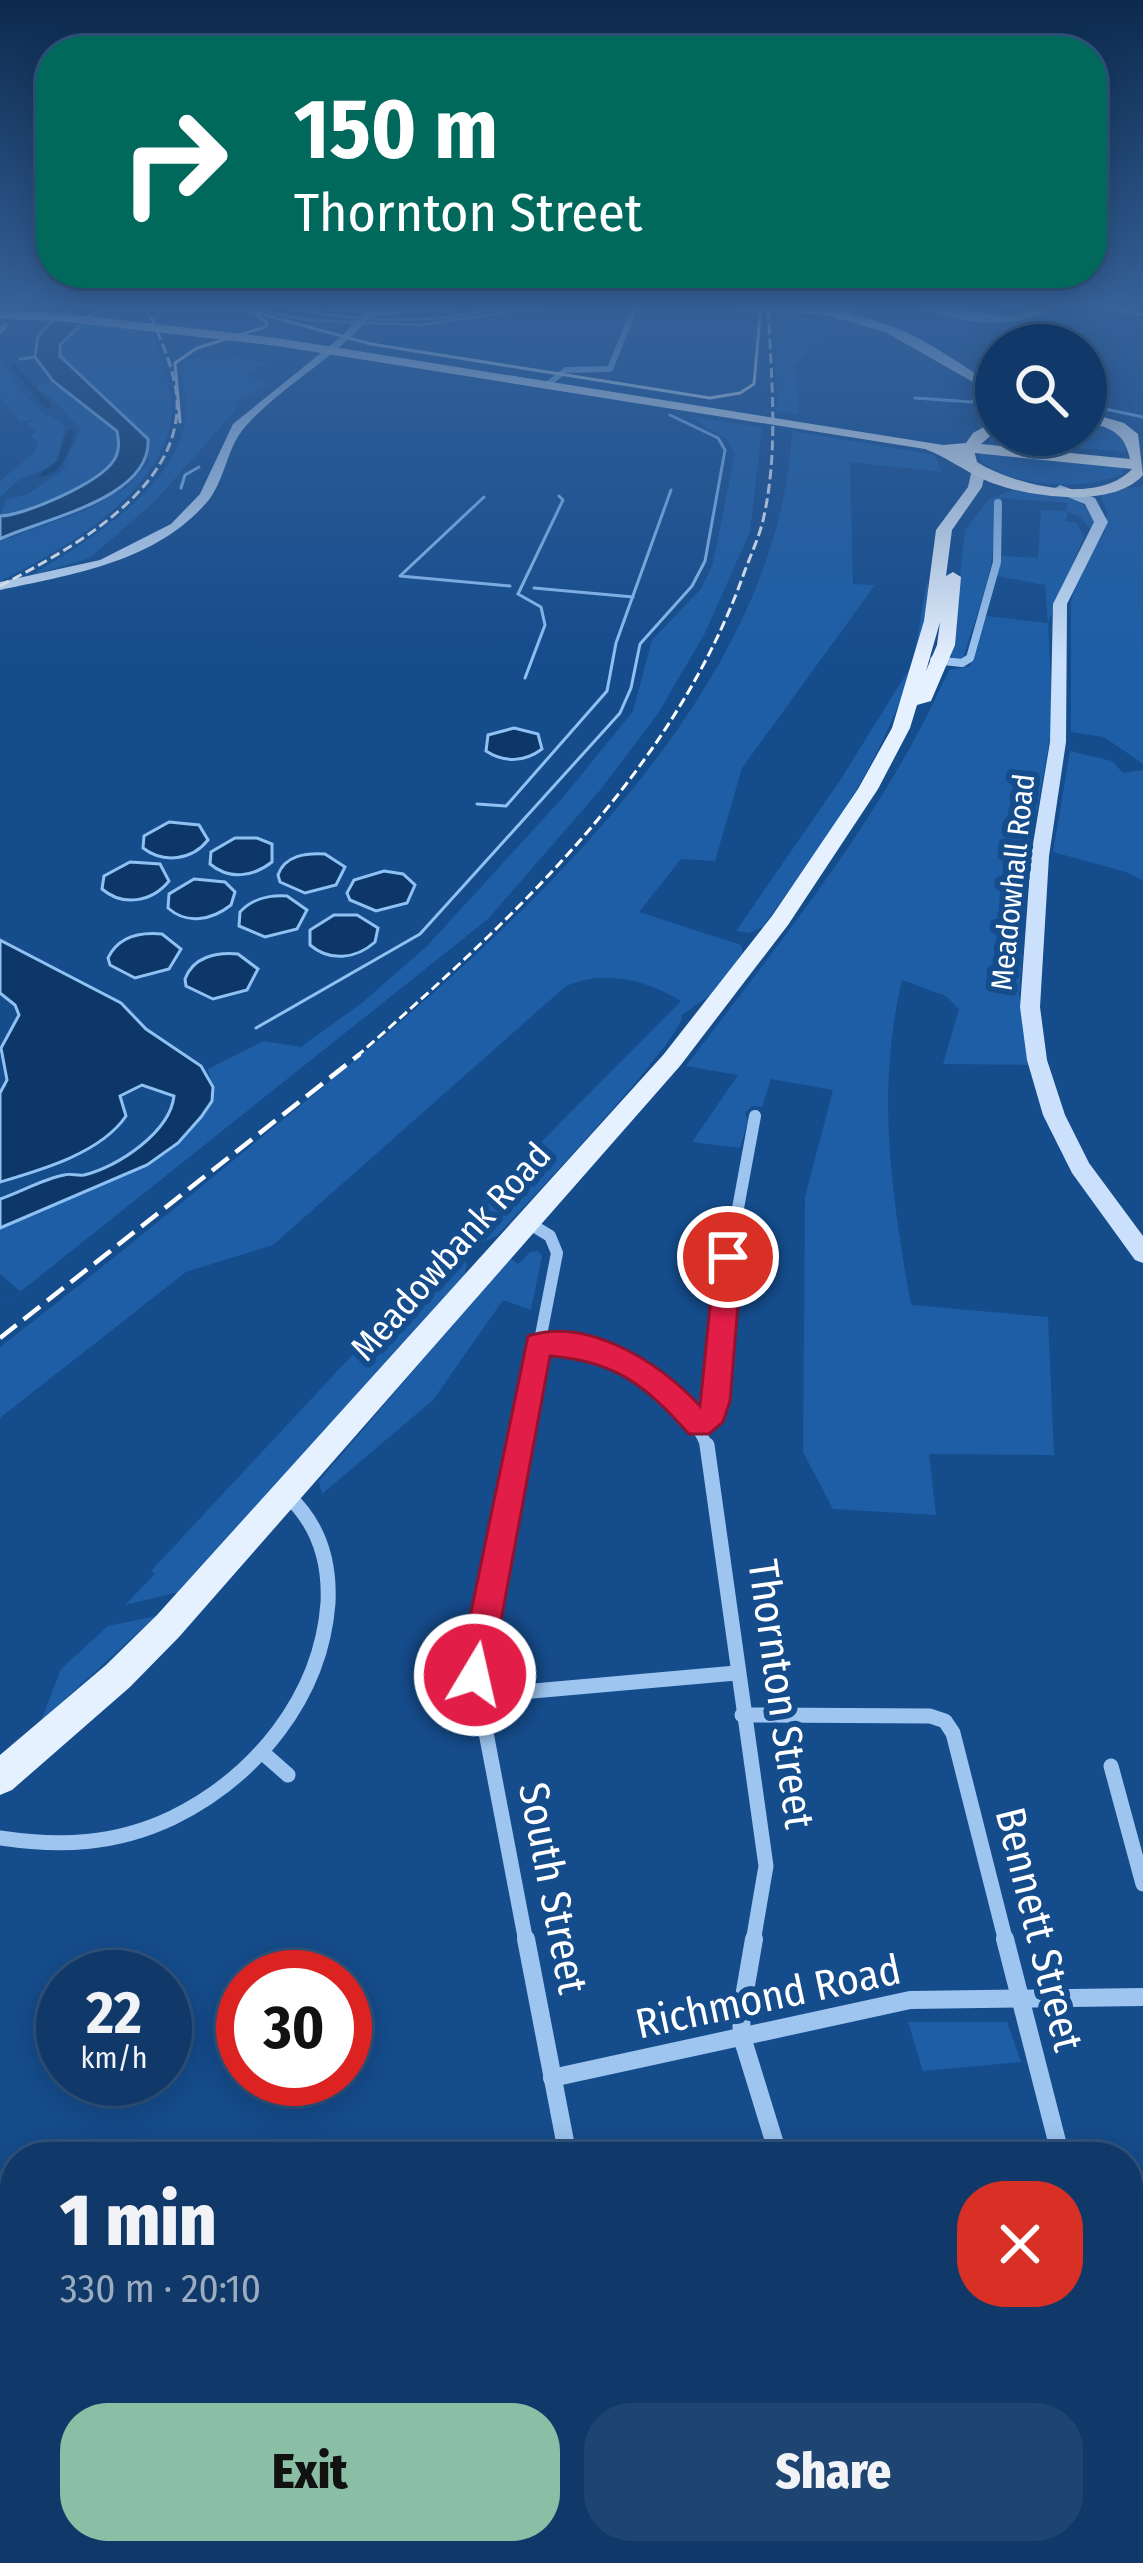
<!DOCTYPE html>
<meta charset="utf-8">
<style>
:root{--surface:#103969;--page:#1e4471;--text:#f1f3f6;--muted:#9cacc0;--line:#30537d;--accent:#8abfa5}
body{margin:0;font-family:"Fira Sans Condensed",sans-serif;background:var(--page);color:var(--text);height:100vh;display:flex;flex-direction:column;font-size:45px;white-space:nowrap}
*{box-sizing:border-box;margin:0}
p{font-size:39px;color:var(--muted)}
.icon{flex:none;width:66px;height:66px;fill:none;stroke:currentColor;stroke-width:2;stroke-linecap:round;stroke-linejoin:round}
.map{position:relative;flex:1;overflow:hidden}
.details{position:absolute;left:0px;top:2142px;width:1143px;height:423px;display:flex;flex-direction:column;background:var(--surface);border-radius:48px 48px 0 0;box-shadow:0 6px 30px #0003,0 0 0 3px var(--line)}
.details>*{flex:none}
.hud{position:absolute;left:36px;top:36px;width:1071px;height:252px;border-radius:48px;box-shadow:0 6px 30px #0003,0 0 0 3px var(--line);background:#00695c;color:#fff;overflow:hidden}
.fabs{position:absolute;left:975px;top:324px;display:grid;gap:24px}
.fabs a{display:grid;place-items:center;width:132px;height:132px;border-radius:50%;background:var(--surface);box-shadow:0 6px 30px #0003,0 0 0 3px var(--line);font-size:60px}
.speed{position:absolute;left:36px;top:1950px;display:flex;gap:24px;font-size:60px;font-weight:700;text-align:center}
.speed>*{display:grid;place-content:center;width:156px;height:156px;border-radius:50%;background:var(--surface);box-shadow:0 6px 30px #0003,0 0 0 3px var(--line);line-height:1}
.speed small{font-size:30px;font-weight:400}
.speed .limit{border:18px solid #d22;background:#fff;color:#111}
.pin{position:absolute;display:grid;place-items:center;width:102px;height:102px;color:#fff;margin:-51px;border:6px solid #fff;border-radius:50%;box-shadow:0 3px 12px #0007}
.me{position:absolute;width:132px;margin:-66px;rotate:9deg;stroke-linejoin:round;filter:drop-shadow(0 0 9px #0008)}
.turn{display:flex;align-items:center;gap:42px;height:252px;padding:0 60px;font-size:54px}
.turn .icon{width:156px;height:156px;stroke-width:2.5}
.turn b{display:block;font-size:84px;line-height:102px}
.round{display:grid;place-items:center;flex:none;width:126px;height:126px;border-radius:48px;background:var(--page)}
.overview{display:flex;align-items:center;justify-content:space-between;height:204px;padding:0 60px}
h1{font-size:72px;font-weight:800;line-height:90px}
.button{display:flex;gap:24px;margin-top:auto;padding:24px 60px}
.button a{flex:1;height:138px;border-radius:48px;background:var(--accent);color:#111;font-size:48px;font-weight:800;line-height:138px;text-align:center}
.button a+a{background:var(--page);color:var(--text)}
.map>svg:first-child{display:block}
.green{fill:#1d5ea6}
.water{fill:#0d3768;stroke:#8fc1f3;stroke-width:3}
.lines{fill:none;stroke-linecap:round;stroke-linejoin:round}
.stream{stroke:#8fc1f3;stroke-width:3}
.canal{fill:#0d3768;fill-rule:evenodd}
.street-far4{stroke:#9dc5f0;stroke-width:6}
.street-far3{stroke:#9dc5f0;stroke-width:8}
.street-far2{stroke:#9dc5f0;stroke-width:12}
.street-far1{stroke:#9dc5f0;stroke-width:15}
.street{stroke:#9dc5f0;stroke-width:18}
.secondary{fill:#cbe1fb;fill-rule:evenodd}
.primary{fill:#e6f1ff;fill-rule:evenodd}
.highway{fill:#fff;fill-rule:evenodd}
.tram{stroke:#fff;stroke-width:3}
.rail-far1{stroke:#fff;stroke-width:3;stroke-dasharray:10 4.5;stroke-linecap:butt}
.rail{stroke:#fff;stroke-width:4.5;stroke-dasharray:21 9;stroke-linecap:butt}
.route{fill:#e11d48;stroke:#92132f;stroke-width:3}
.labels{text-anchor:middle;stroke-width:12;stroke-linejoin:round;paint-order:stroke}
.far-street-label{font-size:30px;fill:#fff;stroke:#154c8c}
.street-label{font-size:36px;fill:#fff;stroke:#154c8c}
.near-street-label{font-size:42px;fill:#fff;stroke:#154c8c}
</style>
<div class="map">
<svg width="1143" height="2563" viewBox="0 0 1143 2563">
<rect width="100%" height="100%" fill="#154c8c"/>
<g class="green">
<path d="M776 312 832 322 795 366 799 414 777 412Z"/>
<path d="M79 323 152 331C158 355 174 388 172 412 164 493 66 549 0 581V541L86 510 126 487 148 463V439L62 361 60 345Z"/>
<path d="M0 356C10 375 23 397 40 411 49 418 57 419 65 427L56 464 19 480 0 497V481L35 452 38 444 30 435 37 432 27 423 38 420 20 421 0 396Z"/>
<path d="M239 358 265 363 246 374 270 384 237 401 233 413 154 502 90 558 32 575C87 541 191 480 186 404 185 392 181 379 179 367L187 359Z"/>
<path d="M53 381 117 431 115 459C92 483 31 516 0 516L6 500 28 494 68 466 63 465 81 430 51 397 37 390V385Z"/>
<path d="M689 416 762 428 750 532 704 635 657 715 601 789 488 919 0 1308 21 1292 0 1274V1227L193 1125 213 1093 208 1069 264 1041 301 1047 363 1002 427 946 565 795 633 711 652 640 700 590 712 567 735 454 727 440Z"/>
<path d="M1086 419 1120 433 1127 452 992 441 1000 455 1114 466 1128 455 1122 474C1083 491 1013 488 980 460V451L997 435H1086Z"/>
<path d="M792 431 935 455 942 472 850 462 853 584 875 585 742 768 715 861 681 859 639 912 741 945 743 952 719 989 682 1015C685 1037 524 1206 497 1236L474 1246 459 1240 464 1220 681 1001C643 979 606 970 566 986L273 1245 186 1272 0 1418V1347C91 1277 180 1204 269 1131 474 964 778 716 792 431Z"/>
<path d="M1143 486V764L1104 737 1071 732V601L1083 567 1105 531 1107 513 1101 496 1115 489Z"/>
<path d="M1014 489C1042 491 1083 490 1095 520L1092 531 1080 517 1068 512 1065 521 1077 523 1084 537 1048 623 1053 721 1030 849 1019 994 1029 1065 943 1064 959 1009 946 996 902 980C876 1094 891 1191 911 1305L1048 1317 1054 1455 929 1454 936 1515 833 1509 803 1452 805 1197 833 1090 771 1079 762 1107 752 1106 745 1113 748 1121 740 1148 692 1142 738 1075 686 1066C782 939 883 817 949 670L970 666 986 616 1048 623 1045 585 997 576 1002 556 1038 558 1041 510 1067 511V503L1001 498 996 504C996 567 981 602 962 661L951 660 965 530 989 499Z"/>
<path d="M927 581C934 602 924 630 917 652 883 765 830 832 763 927L749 933 736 931 841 779 913 663Z"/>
<path d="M1070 751 1112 761 1123 773 1143 770V881L1126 872 1053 852Z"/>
<path d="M450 1250 467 1264 464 1277 183 1591 125 1605 155 1574 151 1571Z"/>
<path d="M538 1251 542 1256 531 1310 503 1300 433 1400 322 1494 319 1481 510 1258 518 1264 530 1252Z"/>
<path d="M156 1616 41 1721 61 1669 108 1626Z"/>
<path d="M908 2022H1007L1021 2062 923 2071Z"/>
</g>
<g class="water">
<path d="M278 305C337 319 402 324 463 315 494 310 522 305 555 305L422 325 307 320 250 308 96 310 60 345V356L148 439C152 499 41 519 0 539V516C23 516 100 483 114 460 120 451 119 441 117 431L53 381 35 357 38 336 51 322 81 305Z"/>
<path d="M514 728 538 734 542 749C525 762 504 763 486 751L488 735Z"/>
<path d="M169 822 199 825 208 840C192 860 164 864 143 848L144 836Z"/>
<path d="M235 838H257L272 844V862C253 877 229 880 210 864L211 852Z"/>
<path d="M325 854 345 867 336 885 305 893 280 882 278 875C285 855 306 853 325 854Z"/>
<path d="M130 862 160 864 169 881C152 902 123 907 102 889L104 876Z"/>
<path d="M384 871 403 874 415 885 407 903 376 911 350 900 347 893 354 880Z"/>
<path d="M194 879 225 882 235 892 231 905C212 920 187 925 168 908L169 894Z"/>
<path d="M287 896 307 910 297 929 265 937 239 926 240 912C253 898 269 895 287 896Z"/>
<path d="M334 915H357L378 928 375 942C356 959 330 962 310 945V930Z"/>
<path d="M162 934 181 949 169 969 135 978 110 965 108 958C118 937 140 932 162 934Z"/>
<path d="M0 940 121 1003 146 1029 201 1066 213 1087 212 1101 201 1117 178 1143 147 1165 0 1228V1199C21 1192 43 1179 64 1175 70 1173 77 1176 84 1175 118 1167 170 1132 174 1096L142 1085 120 1096 126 1116C101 1153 41 1170 0 1182V1093L7 1080 1 1048 19 1015 15 1005 0 993Z"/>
<path d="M238 954 258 969 247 990 213 999 186 986 185 979C193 957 216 952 238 954Z"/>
</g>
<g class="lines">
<g class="stream">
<path d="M667 305 683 306"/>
<path d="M20 359 34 357"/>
<path d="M915 398 972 402 996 383"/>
<path d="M1086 405 1143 417"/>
<path d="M181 488 185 475 199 467"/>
<path d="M484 497 400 576 510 586"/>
<path d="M534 588 633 597"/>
<path d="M525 678 545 625 541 607 518 594 563 500 559 496"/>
<path d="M477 804 506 806 607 691 616 643 671 490"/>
<path d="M256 1028 420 934 620 713 631 688 640 644 692 586 705 561 725 450 718 438 670 415"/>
</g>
<g class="canal">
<path d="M13 363 51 404V408H45L11 366Z"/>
<path d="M71 430 75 432C68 452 64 472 41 477V473L57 461 67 432Z"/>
</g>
<g class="street-far4">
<path d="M0 331 5 325"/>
<path d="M548 384 566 370 610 369 636 305"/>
</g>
<path class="street-far3" d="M934 660 962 663 970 658 997 562 998 503"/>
<g class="street-far2">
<path d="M538 1344C611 1353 677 1377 708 1448"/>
<path d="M699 1425 713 1414 729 1257 755 1116"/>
<path d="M519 1448 557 1253 550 1236 527 1222"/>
</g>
<g class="street-far1">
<path d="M520 1445 475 1675 526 1942"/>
<path d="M707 1445 766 1866 753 1942"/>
<path d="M477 1696 736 1673"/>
<path d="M742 1715 930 1716 945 1721 953 1733 1006 1942"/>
<path d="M263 1753 288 1775"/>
<path d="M1111 1766 1143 1884"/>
<path d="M0 1838C60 1847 115 1845 172 1818 256 1777 321 1697 328 1603 330 1561 319 1524 287 1495"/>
</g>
<g class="street">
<path d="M526 1939 568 2157"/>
<path d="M754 1939 741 2014 742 2037 779 2157"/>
<path d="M1005 1939 1061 2157"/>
<path d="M552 2078 910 2000 1143 1997"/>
<path d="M1128 2402 1143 2401"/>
<path d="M648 2550 650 2563"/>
<path d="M810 2563 818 2550"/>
</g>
<g class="secondary">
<path d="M307 305H394L405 309 484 305 370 317C333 360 280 387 245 427 227 447 225 480 208 501 156 562 74 574 0 590V582L100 560 171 524 200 494 233 424 342 336 364 312Z"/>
<path d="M849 305H861L843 320H835V316Z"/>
<path d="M917 305 1006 316 1059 305C1020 332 958 325 917 305Z"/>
<path d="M1132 305H1143V309L1133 307Z"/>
<path d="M1060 485 1095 498 1108 522 1067 604 1066 742 1049 856 1040 1007 1047 1060 1065 1115 1089 1163 1143 1236V1263L1135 1260 1072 1173 1043 1115 1027 1060 1020 1007 1031 856 1050 742 1053 604 1094 522 1085 504 1055 492 1054 489Z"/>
</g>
<g class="primary">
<path d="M707 305C770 305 831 303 891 326 927 339 962 366 996 386V395L885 332 829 316Z"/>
<path d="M979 465 986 469 982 487 952 530 946 576 953 572 961 577 955 645 931 701 917 705 910 728 878 789 788 925 680 1066 179 1637 130 1687 12 1790 0 1795V1755L106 1665 157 1615 664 1054 772 916 858 789 892 728 924 621 936 530 968 487 972 469ZM940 622 937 645 926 671Z"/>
</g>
<path class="highway" d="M0 311 59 313 277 338 943 445 966 443 973 433 996 420V431L981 444 1130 459C1124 432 1112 429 1086 421V412L1124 423 1138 434 1143 475C1113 510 1023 497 985 480 964 471 947 457 925 449L277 346 59 321 0 319ZM975 454V453L1132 469C1097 506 1014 485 977 462Z"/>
<g class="tram">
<path d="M228 305 371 344 710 398 740 393 754 384 761 305"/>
<path d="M180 422 175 363 197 348 265 327 267 323 256 314"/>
</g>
<g class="rail-far1">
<path d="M1093 305 1143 315"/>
<path d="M0 586C66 551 172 496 177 411 179 375 159 337 146 305"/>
<path d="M356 1057C511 921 671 774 743 576 750 556 760 536 764 516 779 447 771 375 768 305"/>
</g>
<path class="rail" d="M0 1338 360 1054"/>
</g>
<linearGradient id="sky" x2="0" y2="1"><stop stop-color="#0c2a4d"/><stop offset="0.46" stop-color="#356199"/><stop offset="1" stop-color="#356199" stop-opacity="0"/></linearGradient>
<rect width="1143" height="664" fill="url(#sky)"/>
<path class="route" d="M728 1247 742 1257 730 1401 723 1422 709 1434H689C646 1386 616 1361 550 1356L491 1675 486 1686 475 1690 463 1686 458 1675 528 1336C589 1316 661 1364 700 1406L715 1257Z"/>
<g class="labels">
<g class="far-street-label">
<text transform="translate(1013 882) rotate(-84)" y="10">Meadowhall Road</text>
</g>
<g class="street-label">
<text transform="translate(450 1251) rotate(-48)" y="13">Meadowbank Road</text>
</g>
<g class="near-street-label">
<text transform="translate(782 1694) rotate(82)" y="15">Thornton Street</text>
<text transform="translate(554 1888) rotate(79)" y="15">South Street</text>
<text transform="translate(1040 1929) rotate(76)" y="15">Bennett Street</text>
<text transform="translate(768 1996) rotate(-12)" y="15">Richmond Road</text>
</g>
</g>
</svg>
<div class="fabs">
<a><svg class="icon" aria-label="search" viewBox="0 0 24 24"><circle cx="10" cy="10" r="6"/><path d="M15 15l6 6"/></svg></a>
</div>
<div class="speed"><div>22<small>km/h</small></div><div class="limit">30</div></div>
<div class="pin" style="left:728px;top:1257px;background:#d93025"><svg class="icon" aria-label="arrive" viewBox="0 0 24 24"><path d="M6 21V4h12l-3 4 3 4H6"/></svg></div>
<svg class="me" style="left:475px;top:1675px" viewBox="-20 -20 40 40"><circle r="17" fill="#e11d48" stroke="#fff" stroke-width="3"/><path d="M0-11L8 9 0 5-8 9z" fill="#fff"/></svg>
<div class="hud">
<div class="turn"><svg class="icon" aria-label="right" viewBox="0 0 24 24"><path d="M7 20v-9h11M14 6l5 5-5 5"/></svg><div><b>150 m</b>Thornton Street</div></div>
</div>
<section class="details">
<div class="overview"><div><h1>1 min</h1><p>330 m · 20:10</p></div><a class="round" style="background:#d93025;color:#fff"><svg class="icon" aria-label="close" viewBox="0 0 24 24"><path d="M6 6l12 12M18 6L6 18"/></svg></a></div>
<div class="button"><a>Exit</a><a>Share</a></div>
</section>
</div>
